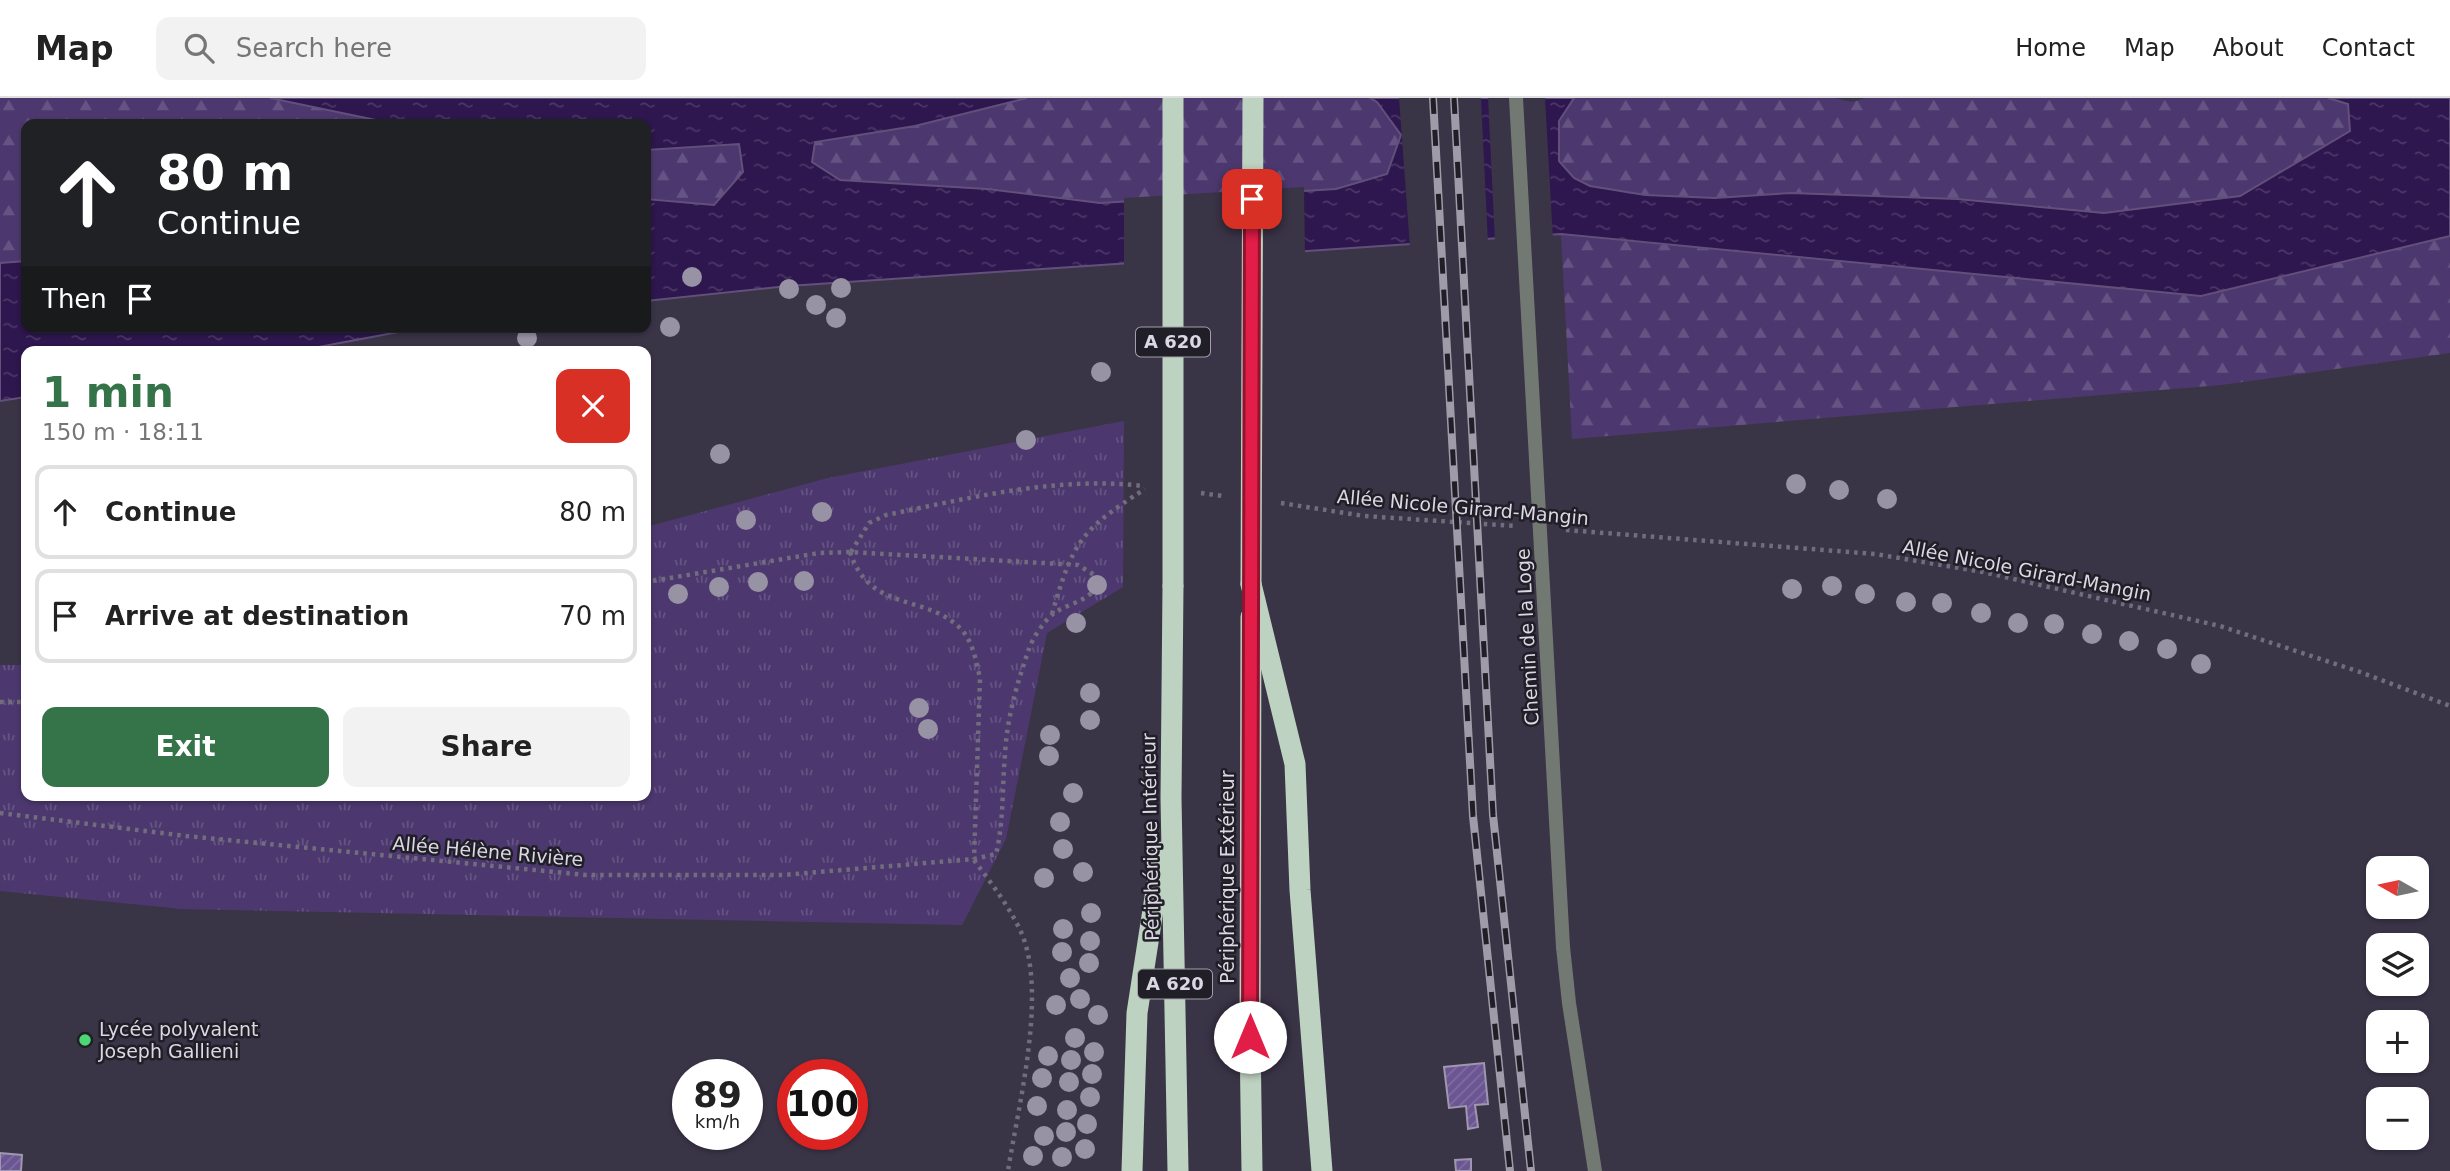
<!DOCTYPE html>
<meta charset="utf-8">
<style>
:root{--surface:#fff;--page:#f2f2f2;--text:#222;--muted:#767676;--line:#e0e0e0;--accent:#357348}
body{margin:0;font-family:"DejaVu Sans",sans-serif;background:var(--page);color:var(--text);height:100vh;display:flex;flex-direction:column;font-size:26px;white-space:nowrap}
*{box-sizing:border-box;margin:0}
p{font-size:23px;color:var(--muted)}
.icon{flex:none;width:38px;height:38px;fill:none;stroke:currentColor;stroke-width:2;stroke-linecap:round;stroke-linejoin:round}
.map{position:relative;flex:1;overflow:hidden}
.drawer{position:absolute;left:21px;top:248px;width:630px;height:455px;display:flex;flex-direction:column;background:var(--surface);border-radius:14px;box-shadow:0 2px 5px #0004}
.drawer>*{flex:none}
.guide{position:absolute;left:21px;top:21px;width:630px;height:214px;border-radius:14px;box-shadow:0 2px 5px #0004;background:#202124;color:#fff;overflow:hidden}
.needle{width:46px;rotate:279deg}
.controls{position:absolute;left:2366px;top:758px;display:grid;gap:14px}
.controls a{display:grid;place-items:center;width:63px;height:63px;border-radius:14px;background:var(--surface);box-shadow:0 2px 5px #0004;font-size:35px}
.speed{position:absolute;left:672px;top:961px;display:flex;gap:14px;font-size:35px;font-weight:700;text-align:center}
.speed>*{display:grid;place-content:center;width:91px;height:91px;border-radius:50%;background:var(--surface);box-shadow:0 2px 5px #0004;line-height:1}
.speed small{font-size:18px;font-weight:400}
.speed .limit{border:10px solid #d22;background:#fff;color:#111}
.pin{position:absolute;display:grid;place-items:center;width:60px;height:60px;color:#fff;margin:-30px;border-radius:14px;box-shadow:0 4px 10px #0006}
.me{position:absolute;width:77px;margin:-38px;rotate:0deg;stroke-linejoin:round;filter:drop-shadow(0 0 5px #0008)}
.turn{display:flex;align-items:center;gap:24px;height:147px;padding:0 21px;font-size:32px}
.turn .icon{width:91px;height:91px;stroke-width:2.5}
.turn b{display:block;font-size:49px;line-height:60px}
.then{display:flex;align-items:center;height:66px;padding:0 21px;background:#0003;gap:14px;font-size:26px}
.round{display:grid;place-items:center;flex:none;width:74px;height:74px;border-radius:14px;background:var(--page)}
.summary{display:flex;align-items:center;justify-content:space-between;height:119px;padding:0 21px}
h1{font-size:42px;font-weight:800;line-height:52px;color:var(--accent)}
.primary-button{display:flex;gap:14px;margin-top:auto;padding:14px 21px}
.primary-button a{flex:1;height:80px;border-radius:14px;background:var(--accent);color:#fff;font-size:28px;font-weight:800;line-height:80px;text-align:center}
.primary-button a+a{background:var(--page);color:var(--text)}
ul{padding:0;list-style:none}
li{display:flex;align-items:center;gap:21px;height:94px;margin:0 14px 10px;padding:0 7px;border:4px solid var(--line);border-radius:14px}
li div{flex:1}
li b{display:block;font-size:26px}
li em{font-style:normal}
header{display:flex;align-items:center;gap:42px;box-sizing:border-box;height:98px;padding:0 35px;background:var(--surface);border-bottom:2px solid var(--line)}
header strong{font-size:33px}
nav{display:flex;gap:38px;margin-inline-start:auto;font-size:24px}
.search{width:490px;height:63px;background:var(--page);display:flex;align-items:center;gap:18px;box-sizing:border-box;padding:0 24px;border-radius:14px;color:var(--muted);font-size:26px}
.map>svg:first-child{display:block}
.grass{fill:url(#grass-tufts)}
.forest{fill:url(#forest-firs)}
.water{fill:url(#water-ripples);stroke:#62507b;stroke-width:2}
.pier{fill:#3a3447}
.building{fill:url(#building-hatch);stroke:#9e98ae;stroke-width:2}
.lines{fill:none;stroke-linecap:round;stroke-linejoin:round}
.path{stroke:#726d7d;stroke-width:4.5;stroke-dasharray:3.5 5;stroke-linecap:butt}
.street{stroke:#717972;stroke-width:14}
.highway{stroke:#bed2c1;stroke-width:21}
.rail-casing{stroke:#a09ba9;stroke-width:8}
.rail{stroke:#201e26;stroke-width:5;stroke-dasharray:16;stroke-linecap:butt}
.street-bridge{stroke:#717972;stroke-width:14}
.highway-bridge{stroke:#bed2c1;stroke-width:21}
.tree{fill:#9892a5}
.route-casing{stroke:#92132f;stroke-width:18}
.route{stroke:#e11d48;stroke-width:12}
.poi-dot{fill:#4dd676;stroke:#201e26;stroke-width:2.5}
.labels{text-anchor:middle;stroke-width:5;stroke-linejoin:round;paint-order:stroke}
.shield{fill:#201e26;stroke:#a3a0aa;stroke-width:2}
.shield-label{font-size:18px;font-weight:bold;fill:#dbd7e3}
.street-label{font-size:19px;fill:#dbd7e3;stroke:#201e26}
.poi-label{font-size:19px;fill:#dbd7e3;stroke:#201e26;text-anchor:start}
</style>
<header>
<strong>Map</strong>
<div class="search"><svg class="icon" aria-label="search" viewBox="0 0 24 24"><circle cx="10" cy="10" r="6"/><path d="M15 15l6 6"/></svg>Search here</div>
<nav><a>Home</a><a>Map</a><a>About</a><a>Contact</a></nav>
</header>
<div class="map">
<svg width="2450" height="1073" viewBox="0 0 2450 1073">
<defs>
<pattern id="grass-tufts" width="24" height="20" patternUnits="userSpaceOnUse" patternTransform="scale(1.75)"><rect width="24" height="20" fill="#4c386e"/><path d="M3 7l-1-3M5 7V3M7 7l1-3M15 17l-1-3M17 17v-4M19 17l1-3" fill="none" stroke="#655483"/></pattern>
<pattern id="forest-firs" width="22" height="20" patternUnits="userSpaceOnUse" patternTransform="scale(1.75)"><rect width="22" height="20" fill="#4c386e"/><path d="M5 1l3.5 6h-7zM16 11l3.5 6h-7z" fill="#655483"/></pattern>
<pattern id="water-ripples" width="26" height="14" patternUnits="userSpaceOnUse" patternTransform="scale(1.75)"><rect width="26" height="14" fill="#2e164e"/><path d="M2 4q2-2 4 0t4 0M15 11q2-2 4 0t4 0" fill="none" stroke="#4c3767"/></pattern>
<pattern id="building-hatch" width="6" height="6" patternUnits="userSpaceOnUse" patternTransform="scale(1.75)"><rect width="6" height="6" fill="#6b5593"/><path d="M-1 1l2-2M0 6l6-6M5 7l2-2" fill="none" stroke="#806da2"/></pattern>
</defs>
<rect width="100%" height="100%" fill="#3a3447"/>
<path class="grass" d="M1124 323 1123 489 1047 535 1006 741 962 827 183 811 0 793V567H26V698H646V429L828 380Z"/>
<g class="forest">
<path d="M0 0H270L395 26H26V163L0 165Z"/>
<path d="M1027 0H1370L1377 4 1401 37 1387 76 1336 91 1100 105 987 91 840 82 811 64 815 44 915 28Z"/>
<path d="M1574 0H1834L1852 4 1866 0H2328L2348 6 2350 33 2240 99 2104 115 1957 101 1791 95 1715 100 1645 97 1590 88 1574 80 1559 63V23Z"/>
<path d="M739 46 743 74 714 107 646 101V52Z"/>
<path d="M1561 137 2201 198 2450 138V255L2221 287 1572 341Z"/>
</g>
<g class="water">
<path d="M270 0H1027L915 28 815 44 812 64 840 82 987 91 1100 105 1336 91 1387 76 1401 37 1377 4 1370 0H1574L1559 23V63L1574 80 1590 88 1645 97 1715 100 1791 95 1957 101 2104 115 2240 98 2350 33 2348 6 2328 0H2450V138L2201 198 1561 136 788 188 646 203V101L714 107 743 74 739 46 646 52V26H395Z"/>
<path d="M26 163V229H425L292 254H26V299L0 303V165Z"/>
</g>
<g class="pier">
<path d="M1399 0H1481L1488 145 1410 150Z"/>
<path d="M1488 0H1545L1553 141 1495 144Z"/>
<path d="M1304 89 1305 157 1124 169V100Z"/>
</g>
<g class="building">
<path d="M1484 965 1488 1006 1475 1007 1478 1029 1468 1031 1466 1008 1449 1010 1444 969Z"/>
<path d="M0 1055 22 1057 21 1073H0Z"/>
<path d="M1471 1061V1073H1456L1455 1062Z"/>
</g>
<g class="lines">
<g class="path">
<path d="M1201 395 1223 398"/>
<path d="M1281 405 1364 418 1515 428"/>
<path d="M1566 432 1875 456 1983 474 2220 528 2360 574 2450 608"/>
<path d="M850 454C870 515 924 495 960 530 973 543 976 563 980 580L974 761"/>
<path d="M851 454 869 425 886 417C970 400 1057 378 1143 388"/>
<path d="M1052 516C1073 443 1081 432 1145 391"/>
<path d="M0 604H26"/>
<path d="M0 715 186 738 586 777H783L974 761 996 756C1004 723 1002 690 1005 656 1007 620 1017 585 1029 551 1032 541 1044 523 1053 516 1068 504 1101 502 1096 478L1078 467 850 454 819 455 646 484"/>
<path d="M974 762C991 785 1009 808 1021 834 1048 895 1018 1008 1008 1073"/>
</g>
<path class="street" d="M1563 849 1569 905 1595 1073"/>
<g class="highway">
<path d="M1251 486 1295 666 1300 792 1322 1073"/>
<path d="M1173 488 1171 700 1178 1073"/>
<path d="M1251 519 1250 939 1252 1073"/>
<path d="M1132 1073 1137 915 1162 754"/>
</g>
<g class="rail-casing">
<g id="rail">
<path d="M1433 0 1473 718 1510 1073"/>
<path d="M1454 0 1493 717 1531 1073"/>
</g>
</g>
<use href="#rail" class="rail"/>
<path class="street-bridge" d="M1516 0 1563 849"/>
<g class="highway-bridge">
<path d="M1173 0V488"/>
<path d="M1251 486 1253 0"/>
</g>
</g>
<g class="tree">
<circle cx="692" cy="179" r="10"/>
<circle cx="841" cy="190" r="10"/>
<circle cx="789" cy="191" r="10"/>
<circle cx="816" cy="207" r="10"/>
<circle cx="836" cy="220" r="10"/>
<circle cx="670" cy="229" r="10"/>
<circle cx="527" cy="240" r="10"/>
<circle cx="1101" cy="274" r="10"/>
<circle cx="1026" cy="342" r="10"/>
<circle cx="720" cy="356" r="10"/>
<circle cx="1796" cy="386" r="10"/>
<circle cx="1839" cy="392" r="10"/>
<circle cx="1887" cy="401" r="10"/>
<circle cx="822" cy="414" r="10"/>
<circle cx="746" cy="422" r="10"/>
<circle cx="804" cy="483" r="10"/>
<circle cx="758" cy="484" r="10"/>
<circle cx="1097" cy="487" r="10"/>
<circle cx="1832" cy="488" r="10"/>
<circle cx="719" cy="489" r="10"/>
<circle cx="1792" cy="491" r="10"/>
<circle cx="678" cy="496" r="10"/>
<circle cx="1865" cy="496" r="10"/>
<circle cx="1906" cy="504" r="10"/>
<circle cx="1942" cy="505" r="10"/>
<circle cx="1981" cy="515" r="10"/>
<circle cx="1076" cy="525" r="10"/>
<circle cx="2018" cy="525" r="10"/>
<circle cx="2054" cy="526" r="10"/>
<circle cx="2092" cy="536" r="10"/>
<circle cx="2129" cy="543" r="10"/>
<circle cx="2167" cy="551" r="10"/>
<circle cx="2201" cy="566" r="10"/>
<circle cx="1090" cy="595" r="10"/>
<circle cx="919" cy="610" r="10"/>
<circle cx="1090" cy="622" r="10"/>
<circle cx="928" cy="631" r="10"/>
<circle cx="1050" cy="637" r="10"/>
<circle cx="1049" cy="658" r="10"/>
<circle cx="1073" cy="695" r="10"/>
<circle cx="1060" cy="724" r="10"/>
<circle cx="1063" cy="751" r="10"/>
<circle cx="1083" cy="774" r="10"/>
<circle cx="1044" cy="780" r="10"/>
<circle cx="1091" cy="815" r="10"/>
<circle cx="1063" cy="831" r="10"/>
<circle cx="1090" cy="843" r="10"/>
<circle cx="1062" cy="854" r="10"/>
<circle cx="1089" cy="865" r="10"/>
<circle cx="1070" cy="880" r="10"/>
<circle cx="1080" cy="901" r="10"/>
<circle cx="1056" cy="907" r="10"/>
<circle cx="1098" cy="917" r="10"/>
<circle cx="1075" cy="940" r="10"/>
<circle cx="1094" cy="954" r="10"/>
<circle cx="1048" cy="958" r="10"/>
<circle cx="1071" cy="962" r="10"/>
<circle cx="1092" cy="976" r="10"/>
<circle cx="1042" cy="980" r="10"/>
<circle cx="1069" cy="984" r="10"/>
<circle cx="1090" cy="999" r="10"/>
<circle cx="1037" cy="1008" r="10"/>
<circle cx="1067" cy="1012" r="10"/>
<circle cx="1087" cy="1026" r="10"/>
<circle cx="1066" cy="1034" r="10"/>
<circle cx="1044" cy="1038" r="10"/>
<circle cx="1085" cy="1051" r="10"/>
<circle cx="1033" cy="1058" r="10"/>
<circle cx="1062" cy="1059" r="10"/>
</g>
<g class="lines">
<g class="route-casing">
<path id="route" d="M1250 939 1252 101"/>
</g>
<use href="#route" class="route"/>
</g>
<circle class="poi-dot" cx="85" cy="942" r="7"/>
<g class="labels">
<g class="shield">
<rect x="1136" y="229.5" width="74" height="29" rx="5"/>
<rect x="1138" y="871.5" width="74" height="29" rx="5"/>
</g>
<g class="shield-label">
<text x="1173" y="250">A 620</text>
<text x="1175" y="892">A 620</text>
</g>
<g class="street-label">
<text transform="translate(1463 409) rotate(5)" y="7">Allée Nicole Girard-Mangin</text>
<text transform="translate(2027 472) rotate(11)" y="7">Allée Nicole Girard-Mangin</text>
<text transform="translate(1527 539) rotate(-93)" y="7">Chemin de la Loge</text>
<text transform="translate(1150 739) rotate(-91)" y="7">Périphérique Intérieur</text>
<text transform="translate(488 753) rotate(5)" y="7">Allée Hélène Rivière</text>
<text transform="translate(1227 779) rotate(-90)" y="7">Périphérique Extérieur</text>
</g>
<g class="poi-label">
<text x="99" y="938">Lycée polyvalent<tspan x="99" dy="22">Joseph Gallieni</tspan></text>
</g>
</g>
</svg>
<div class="controls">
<a><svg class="needle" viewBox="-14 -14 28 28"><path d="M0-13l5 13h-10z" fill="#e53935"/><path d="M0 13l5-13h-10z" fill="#767676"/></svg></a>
<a><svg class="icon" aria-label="layers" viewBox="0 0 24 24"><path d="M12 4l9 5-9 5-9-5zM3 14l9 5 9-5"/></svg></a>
<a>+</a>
<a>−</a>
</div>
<div class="speed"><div>89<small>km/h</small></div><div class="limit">100</div></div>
<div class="pin" style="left:1252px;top:101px;background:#d93025"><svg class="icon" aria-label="arrive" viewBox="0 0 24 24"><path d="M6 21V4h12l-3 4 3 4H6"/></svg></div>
<svg class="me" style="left:1250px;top:939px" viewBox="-20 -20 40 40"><circle r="19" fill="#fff"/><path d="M0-13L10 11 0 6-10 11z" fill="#e11d48"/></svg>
<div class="guide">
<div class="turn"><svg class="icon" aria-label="ahead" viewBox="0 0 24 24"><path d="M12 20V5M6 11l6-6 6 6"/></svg><div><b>80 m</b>Continue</div></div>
<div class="then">Then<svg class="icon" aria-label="arrive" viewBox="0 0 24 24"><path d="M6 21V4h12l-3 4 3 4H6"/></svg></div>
</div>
<section class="drawer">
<div class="summary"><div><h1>1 min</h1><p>150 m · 18:11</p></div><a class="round" style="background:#d93025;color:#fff"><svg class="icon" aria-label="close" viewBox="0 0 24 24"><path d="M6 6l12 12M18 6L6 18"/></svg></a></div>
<ul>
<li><svg class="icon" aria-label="ahead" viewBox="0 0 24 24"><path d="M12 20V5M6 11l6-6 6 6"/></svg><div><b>Continue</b></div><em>80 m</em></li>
<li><svg class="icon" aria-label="arrive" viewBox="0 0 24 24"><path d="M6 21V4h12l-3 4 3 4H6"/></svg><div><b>Arrive at destination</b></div><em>70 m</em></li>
</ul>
<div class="primary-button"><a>Exit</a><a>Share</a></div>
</section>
</div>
